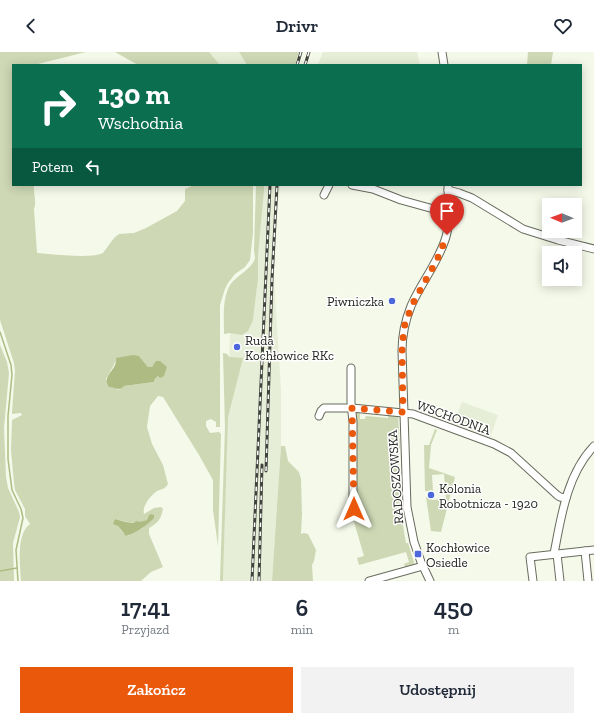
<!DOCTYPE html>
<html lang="pl">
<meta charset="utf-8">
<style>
:root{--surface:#fff;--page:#f2f2f3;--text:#1f2937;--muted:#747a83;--accent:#ea580c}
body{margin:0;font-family:"Zilla Slab",serif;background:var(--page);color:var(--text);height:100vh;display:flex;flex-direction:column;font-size:15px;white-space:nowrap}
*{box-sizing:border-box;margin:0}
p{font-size:13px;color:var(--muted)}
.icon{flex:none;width:22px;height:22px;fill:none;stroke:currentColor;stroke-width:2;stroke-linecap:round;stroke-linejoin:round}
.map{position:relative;height:529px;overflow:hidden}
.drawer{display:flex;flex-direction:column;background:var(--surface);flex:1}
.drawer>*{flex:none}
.hud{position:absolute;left:12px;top:12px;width:570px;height:122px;border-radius:0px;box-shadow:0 2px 10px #0003;background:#0b6e4f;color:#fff;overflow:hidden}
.needle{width:26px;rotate:271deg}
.buttons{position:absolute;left:542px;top:146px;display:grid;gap:8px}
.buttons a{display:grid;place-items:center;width:40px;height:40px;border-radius:0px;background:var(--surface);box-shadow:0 2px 10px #0003;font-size:20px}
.pin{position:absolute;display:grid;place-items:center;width:34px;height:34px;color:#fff;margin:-41px -17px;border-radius:50% 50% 50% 0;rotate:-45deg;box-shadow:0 0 4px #0007}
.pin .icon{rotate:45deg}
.me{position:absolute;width:44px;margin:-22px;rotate:0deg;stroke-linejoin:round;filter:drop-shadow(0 0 3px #0008)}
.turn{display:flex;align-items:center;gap:14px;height:84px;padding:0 20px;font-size:18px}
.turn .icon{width:52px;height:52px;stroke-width:2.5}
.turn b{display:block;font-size:28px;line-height:34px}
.then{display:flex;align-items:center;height:38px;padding:0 20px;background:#0003;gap:8px;font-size:15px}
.eta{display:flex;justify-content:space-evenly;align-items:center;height:68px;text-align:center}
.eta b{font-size:24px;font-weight:600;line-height:28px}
.primary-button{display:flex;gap:8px;margin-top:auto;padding:8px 20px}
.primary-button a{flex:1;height:46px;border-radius:0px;background:var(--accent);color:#fff;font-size:16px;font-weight:600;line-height:46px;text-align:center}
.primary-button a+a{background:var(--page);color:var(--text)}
header{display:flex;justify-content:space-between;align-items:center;height:52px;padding:0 20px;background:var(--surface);font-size:18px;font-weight:600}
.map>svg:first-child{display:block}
.built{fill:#e7eed7}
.green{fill:#ced8b5;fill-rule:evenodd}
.water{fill:#aebc83}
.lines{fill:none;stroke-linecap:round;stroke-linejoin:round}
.stream{stroke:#aebc83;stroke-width:1.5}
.minor-casing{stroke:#686c5e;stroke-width:9}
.minor{stroke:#fff;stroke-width:7}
.rail-casing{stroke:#40433b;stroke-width:3}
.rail{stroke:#fff;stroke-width:1.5;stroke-dasharray:4.5;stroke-linecap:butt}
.route{stroke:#ea580c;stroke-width:7;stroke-dasharray:0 12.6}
.poi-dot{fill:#4c67dc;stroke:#fff;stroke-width:1.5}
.labels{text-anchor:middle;stroke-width:3;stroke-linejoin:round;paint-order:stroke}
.poi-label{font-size:13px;fill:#23251f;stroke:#fff;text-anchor:start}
.street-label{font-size:13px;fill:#23251f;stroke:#fff}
</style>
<header><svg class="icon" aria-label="back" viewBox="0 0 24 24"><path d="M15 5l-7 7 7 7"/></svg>Drivr<svg class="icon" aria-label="heart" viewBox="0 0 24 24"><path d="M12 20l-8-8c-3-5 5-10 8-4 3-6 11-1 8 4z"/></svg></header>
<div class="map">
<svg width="594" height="529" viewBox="0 0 594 529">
<rect width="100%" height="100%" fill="#f4f9e9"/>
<g class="built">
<path d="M209 0H239L247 13H220Z"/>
<path d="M323 0H417L420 13H318Z"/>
<path d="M264 133H280L276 169 274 227 281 338V394L272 529H223L230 279 253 268 258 227V204Z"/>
<path d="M462 350 498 363 490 386 453 373Z"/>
</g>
<g class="green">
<path d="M0 0H86L34 13H13V133H34C33 141 37 149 34 157L37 201C51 202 92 207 103 201L114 186 119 182 134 181 146 176 177 159 185 149V137L194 133H253V181L250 208 245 215 235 222 228 231 225 237 220 253V375H216V370L211 367 206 369V374L210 381 219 380 221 382 218 494 213 458V428L199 403 163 345 158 344 150 354 147 375 152 392 163 413 168 432C165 437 162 437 157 439 150 444 142 454 144 462L154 456 161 455 163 457C161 467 158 471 149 476V482L163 515 151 520 141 529H21C20 513 16 482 30 472L25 464V457L15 438 14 431 11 398 12 368 22 363 21 361 12 362V360L15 319 14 311 0 268ZM139 304 148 315H152L155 312 158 324 154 328V330L124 334 118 338 113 335 106 327 116 309ZM149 463C144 482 140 474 128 484 121 481 118 474 115 467 126 469 137 474 147 468Z"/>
<path d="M115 0H209L220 13H138Z"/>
<path d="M239 0H299L295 13H247Z"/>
<path d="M528 0H553L551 13H527Z"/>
<path d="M256 133H264V138L258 204V227L253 268 248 279 242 283 230 281 224 282C224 266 222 247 230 233 236 224 253 216 255 206 255 204 254 199 254 197Z"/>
<path d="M0 293 7 310 9 321 4 376 6 425 8 436 19 460 20 465 13 491 14 529H0Z"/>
<path d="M223 301 227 302 229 305 243 306 228 365 223 529H220L225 375Z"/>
<path d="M357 359H360V367H365L366 364 388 366V361H398L400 397H398C399 429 400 460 406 491H408L414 510V512L405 515 404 512 409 510 406 500 359 513 357 506 364 504 354 470 358 466 356 457 355 360Z"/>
<path d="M435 377 437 378 431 393 429 416 455 425 441 480 431 479 426 445 432 444V448L446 447 444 422 432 423 433 439H425L424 393H429Z"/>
<path d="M281 394H285L288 409 299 420 301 427 302 462 301 482 304 481 308 482 316 498 314 509 312 513 313 529H272Z"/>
</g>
<g class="water">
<path d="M133 303 139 304 148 315H152L156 309H160L167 315 164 324 160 326 158 324 154 328V330L124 334C119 340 115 335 109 335 101 323 118 318 116 306Z"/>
<path d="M151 462 154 463V466C146 474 136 481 126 484L118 474 113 472 115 467 126 470 133 471 137 469 140 470 147 468 149 463Z"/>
</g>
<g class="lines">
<g class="stream">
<path d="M0 280 11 313 12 323 8 364V407L12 438 21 457 23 466 16 498 18 529"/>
<path d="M0 519 17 516"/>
</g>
<g class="minor-casing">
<g id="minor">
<path d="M442 0 444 13"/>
<path d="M352 133 373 137 401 148 448 161"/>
<path d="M448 138 459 141 472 146 523 177 558 188 594 197"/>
<path d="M324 143 329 133"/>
<path d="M351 316V351L353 370V457"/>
<path d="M319 364 321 359 324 356H352L413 362 494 392 511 401 557 443 560 445 566 446"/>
<path d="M585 499 588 529"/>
<path d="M554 502C561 465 567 422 594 394"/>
<path d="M557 502 560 529"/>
<path d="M369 529 423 514"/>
<path d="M430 529 421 510 414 490 407 455 402 299C402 284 405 269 411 254 421 231 437 212 445 188 451 171 448 151 448 133"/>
<path d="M533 529 530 505 594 498"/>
</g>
</g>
<use href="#minor" class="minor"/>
<g class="rail-casing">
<g id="rail">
<path d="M297 13 301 0"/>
<path d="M305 13 309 0"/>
<path d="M266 419 272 227 277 133"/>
<path d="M252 529 270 133"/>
<path d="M259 529 262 413"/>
</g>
</g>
<use href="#rail" class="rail"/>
</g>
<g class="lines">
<path class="route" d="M354 457 352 356 403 360 402 299 404 275 412 253 437 208 447 183"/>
</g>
<g class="poi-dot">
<circle cx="392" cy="249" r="4"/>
<circle cx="237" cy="295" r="4"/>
<circle cx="431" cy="443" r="4"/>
<rect x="414" y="498" width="8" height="8" rx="2"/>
</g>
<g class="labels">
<g class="poi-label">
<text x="384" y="254" text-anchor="end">Piwniczka</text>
<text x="245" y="293">Ruda<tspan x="245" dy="15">Kochłowice RKc</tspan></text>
<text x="439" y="441">Kolonia<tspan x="439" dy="15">Robotnicza - 1920</tspan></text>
<text x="426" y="500">Kochłowice<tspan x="426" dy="15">Osiedle</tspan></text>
</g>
<g class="street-label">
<text transform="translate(454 365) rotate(20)" y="5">WSCHODNIA</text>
<text transform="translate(395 425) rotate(-94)" y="5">RADOSZOWSKA</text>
</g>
</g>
</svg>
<div class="buttons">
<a><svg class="needle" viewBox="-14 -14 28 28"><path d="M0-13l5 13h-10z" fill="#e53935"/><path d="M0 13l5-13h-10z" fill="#747a83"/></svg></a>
<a><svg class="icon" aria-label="sound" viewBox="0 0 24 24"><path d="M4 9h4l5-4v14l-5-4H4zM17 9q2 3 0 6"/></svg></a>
</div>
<div class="pin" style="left:447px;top:183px;background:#d93025"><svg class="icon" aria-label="arrive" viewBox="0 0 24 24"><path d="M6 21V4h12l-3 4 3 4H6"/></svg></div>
<svg class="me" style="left:354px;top:457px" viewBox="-20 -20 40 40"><path d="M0-17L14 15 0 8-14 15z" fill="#ea580c" stroke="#fff" stroke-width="4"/></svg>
<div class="hud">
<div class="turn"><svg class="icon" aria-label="right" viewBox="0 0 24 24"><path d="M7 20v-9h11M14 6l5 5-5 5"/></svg><div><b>130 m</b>Wschodnia</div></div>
<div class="then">Potem<svg class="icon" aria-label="left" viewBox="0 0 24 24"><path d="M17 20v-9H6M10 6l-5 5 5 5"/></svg></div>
</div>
</div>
<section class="drawer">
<div class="eta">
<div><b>17:41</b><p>Przyjazd</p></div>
<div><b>6</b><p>min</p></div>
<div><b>450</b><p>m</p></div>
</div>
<div class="primary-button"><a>Zakończ</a><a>Udostępnij</a></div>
</section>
